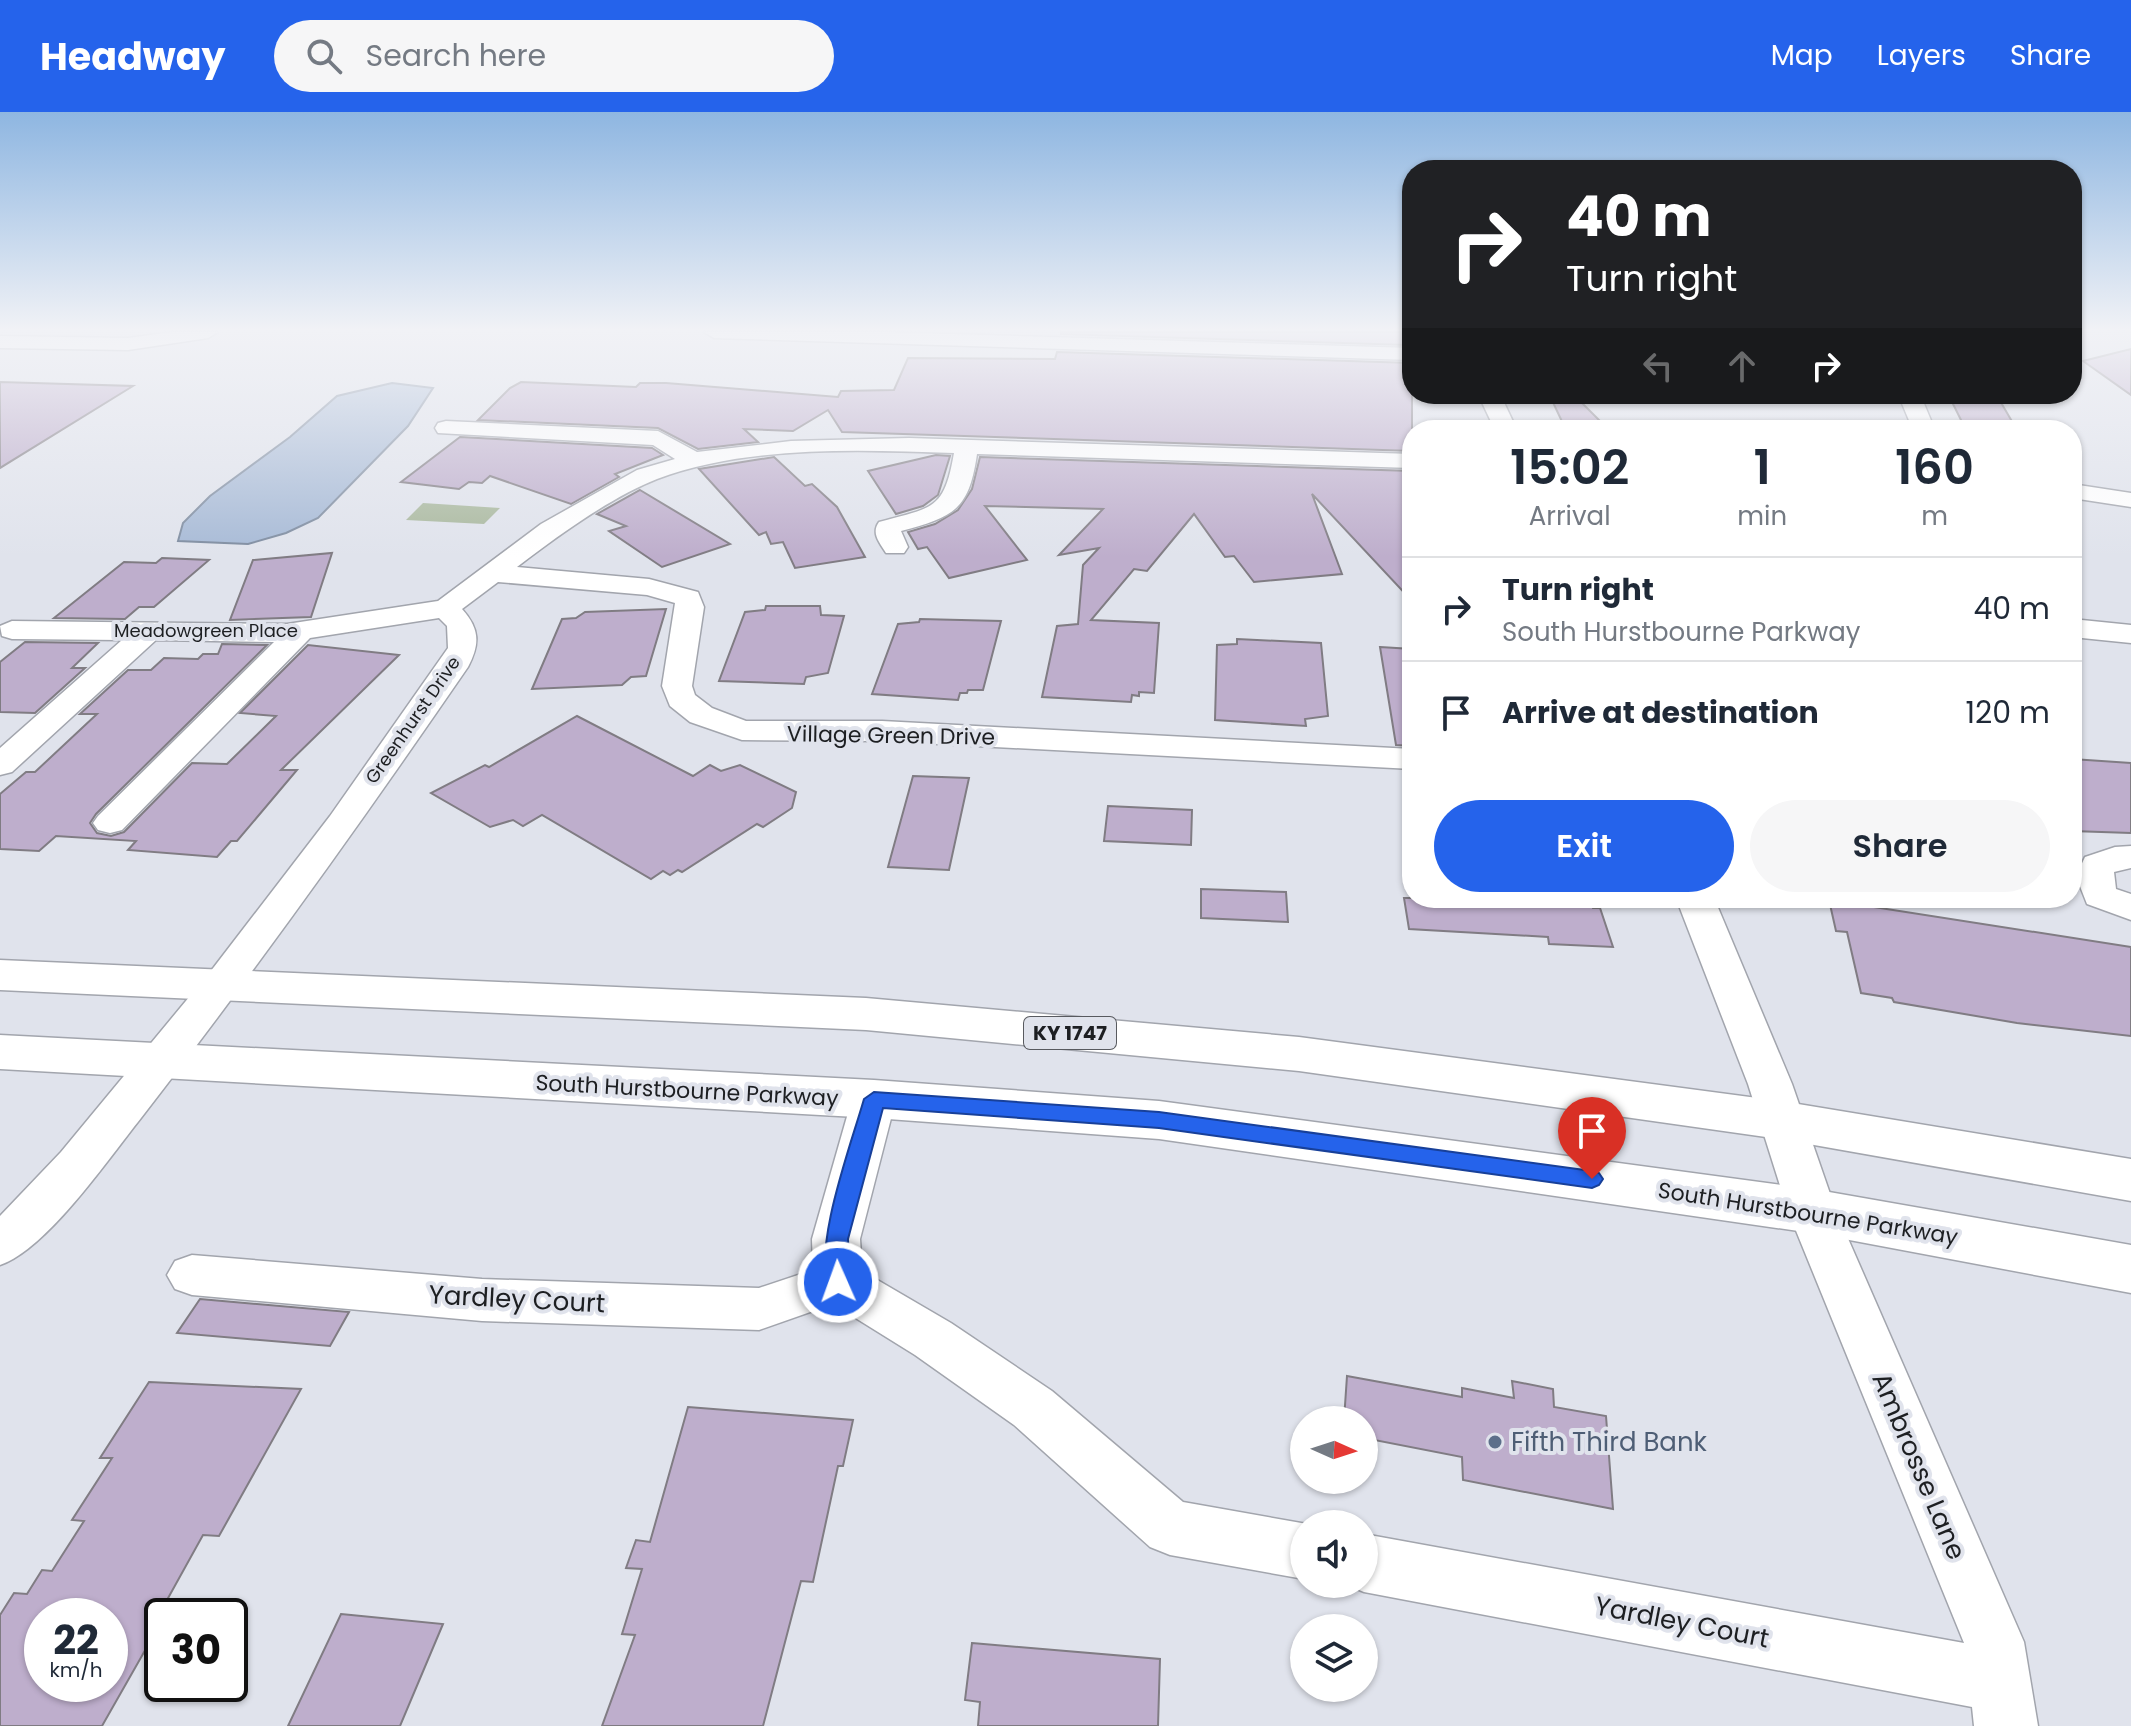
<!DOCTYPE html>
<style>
:root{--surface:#fff;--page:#f6f6f7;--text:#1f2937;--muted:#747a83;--line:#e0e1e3;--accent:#2563eb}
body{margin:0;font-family:Poppins,sans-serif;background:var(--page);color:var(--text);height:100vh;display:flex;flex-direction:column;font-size:30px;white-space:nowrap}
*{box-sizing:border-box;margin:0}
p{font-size:26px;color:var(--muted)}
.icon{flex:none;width:44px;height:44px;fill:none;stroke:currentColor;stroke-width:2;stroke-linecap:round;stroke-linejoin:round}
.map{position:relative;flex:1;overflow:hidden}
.sheet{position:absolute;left:1402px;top:308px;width:680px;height:488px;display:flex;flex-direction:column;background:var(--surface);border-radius:32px;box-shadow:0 2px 6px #0004}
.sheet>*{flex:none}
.banner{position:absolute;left:1402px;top:48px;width:680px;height:244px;border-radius:32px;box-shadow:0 2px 6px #0004;background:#202124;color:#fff;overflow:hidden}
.needle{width:52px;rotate:93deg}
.buttons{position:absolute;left:1290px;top:1294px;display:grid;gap:16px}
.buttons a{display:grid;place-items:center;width:88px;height:88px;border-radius:50%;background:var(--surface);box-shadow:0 2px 6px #0004;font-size:40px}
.speed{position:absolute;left:24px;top:1486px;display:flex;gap:16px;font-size:40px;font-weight:700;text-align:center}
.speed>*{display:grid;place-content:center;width:104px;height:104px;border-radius:50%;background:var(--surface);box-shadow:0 2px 6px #0004;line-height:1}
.speed small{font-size:20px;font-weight:400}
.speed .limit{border:4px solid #111;border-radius:12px;background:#fff;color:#111}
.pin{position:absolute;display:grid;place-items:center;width:68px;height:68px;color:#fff;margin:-82px -34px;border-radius:50% 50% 50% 0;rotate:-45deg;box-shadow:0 0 8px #0007}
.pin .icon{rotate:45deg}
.me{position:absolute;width:88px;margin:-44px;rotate:358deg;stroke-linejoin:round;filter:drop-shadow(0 0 6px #0008)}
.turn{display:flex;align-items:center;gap:28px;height:168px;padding:0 32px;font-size:36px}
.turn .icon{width:104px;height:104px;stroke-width:2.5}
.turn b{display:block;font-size:56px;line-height:68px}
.lanes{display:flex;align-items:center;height:76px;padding:0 32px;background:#0003;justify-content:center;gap:40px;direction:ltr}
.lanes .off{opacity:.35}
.eta{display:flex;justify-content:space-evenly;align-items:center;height:136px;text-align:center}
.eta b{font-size:48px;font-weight:600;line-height:56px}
.cta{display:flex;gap:16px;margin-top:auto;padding:16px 32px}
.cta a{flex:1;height:92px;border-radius:48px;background:var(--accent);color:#fff;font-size:32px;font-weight:600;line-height:92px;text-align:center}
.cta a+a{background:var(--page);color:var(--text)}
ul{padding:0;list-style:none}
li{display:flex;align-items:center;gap:24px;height:104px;padding:0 32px;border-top:2px solid var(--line)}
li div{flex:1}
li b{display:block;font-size:30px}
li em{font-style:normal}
header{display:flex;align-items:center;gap:48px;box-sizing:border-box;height:112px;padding:0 40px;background:var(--accent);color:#fff}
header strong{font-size:38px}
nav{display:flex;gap:44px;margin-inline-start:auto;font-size:28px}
.search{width:560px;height:72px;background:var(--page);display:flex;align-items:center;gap:20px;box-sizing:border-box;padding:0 28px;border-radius:44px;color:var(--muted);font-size:30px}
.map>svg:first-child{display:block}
.green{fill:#a9b89e}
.water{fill:#a7bad6;stroke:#7e8ca0;stroke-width:2}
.building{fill:#beaecc;stroke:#807c83;stroke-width:2;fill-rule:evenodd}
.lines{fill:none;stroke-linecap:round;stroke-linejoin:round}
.minor-casing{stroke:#a2a5ad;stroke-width:3}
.major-casing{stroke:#a2a5ad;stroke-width:3}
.minor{fill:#fff;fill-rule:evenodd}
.major{fill:#fff;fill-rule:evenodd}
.route{fill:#2563eb;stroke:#184099;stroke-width:2}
.service-dot{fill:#5c6f8a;stroke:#e0e3ec;stroke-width:3}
.labels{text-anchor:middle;stroke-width:8;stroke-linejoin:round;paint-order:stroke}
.far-street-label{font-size:18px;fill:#1d1f22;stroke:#e0e3ec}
.shield{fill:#e0e3ec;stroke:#585a5f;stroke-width:2}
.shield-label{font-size:20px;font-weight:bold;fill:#1d1f22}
.street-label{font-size:22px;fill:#1d1f22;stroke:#e0e3ec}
.near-street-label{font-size:26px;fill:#1d1f22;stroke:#e0e3ec}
.near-service-label{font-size:26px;fill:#4e5e75;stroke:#e0e3ec;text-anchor:start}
</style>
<header>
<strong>Headway</strong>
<div class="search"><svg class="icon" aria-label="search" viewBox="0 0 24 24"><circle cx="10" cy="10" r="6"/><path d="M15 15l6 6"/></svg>Search here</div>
<nav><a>Map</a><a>Layers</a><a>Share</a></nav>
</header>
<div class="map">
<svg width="2131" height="1614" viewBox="0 0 2131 1614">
<rect width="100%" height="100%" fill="#e0e3ec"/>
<path class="green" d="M423 391 500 396 484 412 406 408Z"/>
<path class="water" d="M392 271 433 276 408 314 318 406 286 421 248 432 178 429 183 411 210 384 290 325 337 284Z"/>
<g class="building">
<path d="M1061 220H1401L1407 233 1061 222Z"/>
<path d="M2131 237V283L2083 249Z"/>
<path d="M1057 240 1412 251V339L842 320 828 298 793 319 744 317 758 330 698 337 658 316 478 308 510 276 521 270 636 275 640 271H666L838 285 841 279 894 278 908 246 1055 247Z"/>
<path d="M0 270 133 274 0 356Z"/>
<path d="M1549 282H1573L1609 318H1566Z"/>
<path d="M1948 282H1996L2017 318H1966Z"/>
<path d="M460 325 652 336 663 343 615 362 619 365 571 392 490 364 482 371 469 370 459 377 401 370Z"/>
<path d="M936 343 950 344 938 383 923 394 896 402 868 359Z"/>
<path d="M774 345 805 374 812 372 837 395 865 445 795 456 783 430 771 432 766 420 759 423 699 357Z"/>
<path d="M980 345 1412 359V489L1312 382 1342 462 1254 470 1234 444 1225 445 1194 402 1147 459 1134 457 1091 508 1159 511 1154 581 1139 580V584L1132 583 1131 590 1042 585 1057 514 1078 512 1083 453 1099 436 1059 443 1103 397 985 394 1027 448 949 466 927 435 918 437 908 420 935 412 958 398 972 377Z"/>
<path d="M640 378 730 432 662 455 609 419 626 414 597 402Z"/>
<path d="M332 441 311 505 230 508 253 448Z"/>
<path d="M162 446 209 448 154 495H139L125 507 54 506 124 450 156 451Z"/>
<path d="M766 494H820L821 503 844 504 828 561 806 565 804 572 719 569 745 500 765 498Z"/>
<path d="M666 497 646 564 631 565 622 573 532 577 562 507 576 506 585 500Z"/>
<path d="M920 507 1001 509 983 578H968L967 581H960L958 588 872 582 898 512 919 510Z"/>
<path d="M1237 527 1321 531 1328 604 1305 607 1306 614 1215 608 1217 533 1237 532Z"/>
<path d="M25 530 98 531 72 556H85L35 601 0 600V550Z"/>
<path d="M222 532 267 533 96 702 90 711 97 721 111 724 124 720 192 651 227 652 276 604 240 601 308 533 399 543 281 658H297L237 729H231L217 745 128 738 136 729 56 724 39 739 0 737V682L26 660H35L97 602H80L128 558H151L164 546 198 547 203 542H218Z"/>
<path d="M1380 535 1412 537V634L1396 633Z"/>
<path d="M577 604 693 664 710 653 721 659 740 653 796 680 792 696 763 715 757 712 682 760 678 758 670 763 663 759 651 767 542 703 523 714 513 708 490 715 431 681 485 653 489 655Z"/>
<path d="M2072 647 2131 651V721L2072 719Z"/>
<path d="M913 664 969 666 949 758 888 755Z"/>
<path d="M1108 694 1192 698 1191 733 1104 729Z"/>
<path d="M1201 777 1286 780 1288 810 1201 806Z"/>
<path d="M1404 786H1590L1593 796H1600L1613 835 1549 832 1548 825 1409 817Z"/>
<path d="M1829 788 2131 835V924L2017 911 1894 890 1892 886 1861 881 1847 820 1836 819Z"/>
<path d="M200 1187 349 1200 330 1234 177 1221Z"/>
<path d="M1347 1264 1462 1285V1276L1514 1286 1512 1269 1553 1277 1554 1295 1606 1304 1613 1397 1463 1368 1462 1345 1364 1326V1308H1344Z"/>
<path d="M149 1270 301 1277 219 1424 203 1423 162 1497 168 1498 102 1614H0V1503L14 1481 27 1482 42 1458 52 1459 84 1409 72 1408 112 1346H100ZM42 1504H110V1572H42Z"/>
<path d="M688 1295 853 1308 843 1354H838L813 1470 801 1469 763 1614H602L635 1523 622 1522 642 1457 626 1456 636 1428 650 1430Z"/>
<path d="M341 1502 443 1512 400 1614H288Z"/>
<path d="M972 1531 1160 1547 1158 1614H978L980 1590 965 1588Z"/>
</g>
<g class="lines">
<g class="minor-casing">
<g id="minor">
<path d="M172 220H218L208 226 128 238 0 236V224L128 226Z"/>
<path d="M704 220H886L1412 236V248L714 226Z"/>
<path d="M1478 282H1500L1517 318H1495Z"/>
<path d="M1898 282H1920L1935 318H1913Z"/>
<path d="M446 309 658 319 697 340 791 329 909 326 1412 342V356L977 342C969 398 954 405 901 419L908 435 904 441H886C879 430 871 421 879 410 933 395 944 399 954 341 858 338 747 333 657 367 611 385 556 425 517 455L649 467 698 480 704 495 692 574 695 583 712 596 746 609H882L1412 637V657L882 629 742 628 690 610 670 594 662 574 675 491 647 483 498 470 462 497C480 517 480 532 468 555 363 708 255 859 141 1006 109 1046 47 1137 0 1153V1104L61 1040 214 855 330 704 448 536 447 514 439 506 310 526 122 718 110 721 98 718 93 711 98 704 274 530 156 528 12 660 0 663V636L122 528 12 527 2 524 0 514 12 509 287 512 438 489 541 412 637 358 675 347 653 333 438 321 435 316 438 311Z"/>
<path d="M2072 372 2131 381V395L2072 386Z"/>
<path d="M2072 507 2131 513V531L2072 525Z"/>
<path d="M2131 734V756L2114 760 2116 777 2131 782V808L2087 792 2076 764 2085 745 2115 735Z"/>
<path d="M1676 786H1714L1792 972 1836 1099 2024 1530 2038 1614H1974L1972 1595 1364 1480 1345 1472H1364V1422L1964 1531 1788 1099 1748 972Z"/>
<path d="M874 971 889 976 896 987 860 1127 862 1159 951 1211 1052 1279 1183 1390 1307 1412H1304V1467L1170 1443 1150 1435 1014 1313 915 1243 833 1192 759 1218 482 1209 192 1183 175 1177 167 1163 175 1149 192 1143 482 1167 759 1176 813 1158 812 1127 852 987 859 976Z"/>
</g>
</g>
<g class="major-casing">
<g id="major">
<path d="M0 848 866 886 1299 925 1780 989 2131 1047V1089L1780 1027 1299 959 866 918 0 878Z"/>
<path d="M0 923 874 968 1159 989 1812 1077 2131 1133V1181L1812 1121 1159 1027 874 1006 0 957Z"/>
</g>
</g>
<use href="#minor" class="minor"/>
<use href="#major" class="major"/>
</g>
<linearGradient id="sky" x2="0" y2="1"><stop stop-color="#8eb6e1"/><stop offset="0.49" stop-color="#f1f2f6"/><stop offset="1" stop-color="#f1f2f6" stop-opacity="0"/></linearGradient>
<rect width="2131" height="445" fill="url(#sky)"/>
<path class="route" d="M874 980 1159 1000 1592 1059 1599 1061 1603 1067 1599 1073 1592 1076 1159 1016 883 996 848 1127 850 1170 846 1177 838 1180 830 1177C811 1138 852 1030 864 987Z"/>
<circle class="service-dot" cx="1495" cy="1330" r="8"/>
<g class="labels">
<g class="far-street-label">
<text x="206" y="525">Meadowgreen Place</text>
<text transform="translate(413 608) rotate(-55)" y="6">Greenhurst Drive</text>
</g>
<rect class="shield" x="1024" y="905" width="92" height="32" rx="6"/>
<g class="shield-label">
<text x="1070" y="928">KY 1747</text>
</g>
<g class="street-label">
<text transform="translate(891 623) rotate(1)" y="8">Village Green Drive</text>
<text transform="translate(687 978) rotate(3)" y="8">South Hurstbourne Parkway</text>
<text transform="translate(1808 1101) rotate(9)" y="8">South Hurstbourne Parkway</text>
</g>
<g class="near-street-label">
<text transform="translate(517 1187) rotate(3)" y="9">Yardley Court</text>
<text transform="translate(1919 1354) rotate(67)" y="9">Ambrosse Lane</text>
<text transform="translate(1682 1510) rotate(11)" y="9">Yardley Court</text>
</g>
<g class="near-service-label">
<text x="1511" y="1339">Fifth Third Bank</text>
</g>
</g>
</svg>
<div class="buttons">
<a><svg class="needle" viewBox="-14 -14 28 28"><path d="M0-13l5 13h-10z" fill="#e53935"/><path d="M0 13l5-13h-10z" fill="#747a83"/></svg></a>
<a><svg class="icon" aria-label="sound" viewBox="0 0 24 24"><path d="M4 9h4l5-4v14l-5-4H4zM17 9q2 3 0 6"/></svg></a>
<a><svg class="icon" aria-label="layers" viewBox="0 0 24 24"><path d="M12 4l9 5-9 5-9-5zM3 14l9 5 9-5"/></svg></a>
</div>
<div class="speed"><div>22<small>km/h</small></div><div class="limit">30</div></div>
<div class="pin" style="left:1592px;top:1067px;background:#d93025"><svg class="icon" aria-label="arrive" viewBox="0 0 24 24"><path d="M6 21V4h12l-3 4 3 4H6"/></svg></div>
<svg class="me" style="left:838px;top:1170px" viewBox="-20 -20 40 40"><circle r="17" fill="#2563eb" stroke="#fff" stroke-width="3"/><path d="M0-11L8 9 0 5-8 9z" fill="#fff"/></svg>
<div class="banner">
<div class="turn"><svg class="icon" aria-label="right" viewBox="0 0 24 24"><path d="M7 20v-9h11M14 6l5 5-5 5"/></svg><div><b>40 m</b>Turn right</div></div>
<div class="lanes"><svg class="icon off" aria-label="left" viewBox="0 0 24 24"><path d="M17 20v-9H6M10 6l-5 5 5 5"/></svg><svg class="icon off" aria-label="ahead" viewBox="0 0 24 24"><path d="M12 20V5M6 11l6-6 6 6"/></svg><svg class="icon" aria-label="right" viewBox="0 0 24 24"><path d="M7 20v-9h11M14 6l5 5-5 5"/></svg></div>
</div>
<section class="sheet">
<div class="eta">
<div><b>15:02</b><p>Arrival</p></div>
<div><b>1</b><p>min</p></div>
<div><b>160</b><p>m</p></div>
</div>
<ul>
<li><svg class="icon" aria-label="right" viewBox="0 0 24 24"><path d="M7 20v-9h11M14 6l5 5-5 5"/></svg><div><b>Turn right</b><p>South Hurstbourne Parkway</p></div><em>40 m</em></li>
<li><svg class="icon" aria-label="arrive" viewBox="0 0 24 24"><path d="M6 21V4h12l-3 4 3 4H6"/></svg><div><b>Arrive at destination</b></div><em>120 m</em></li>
</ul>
<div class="cta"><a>Exit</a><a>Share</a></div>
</section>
</div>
